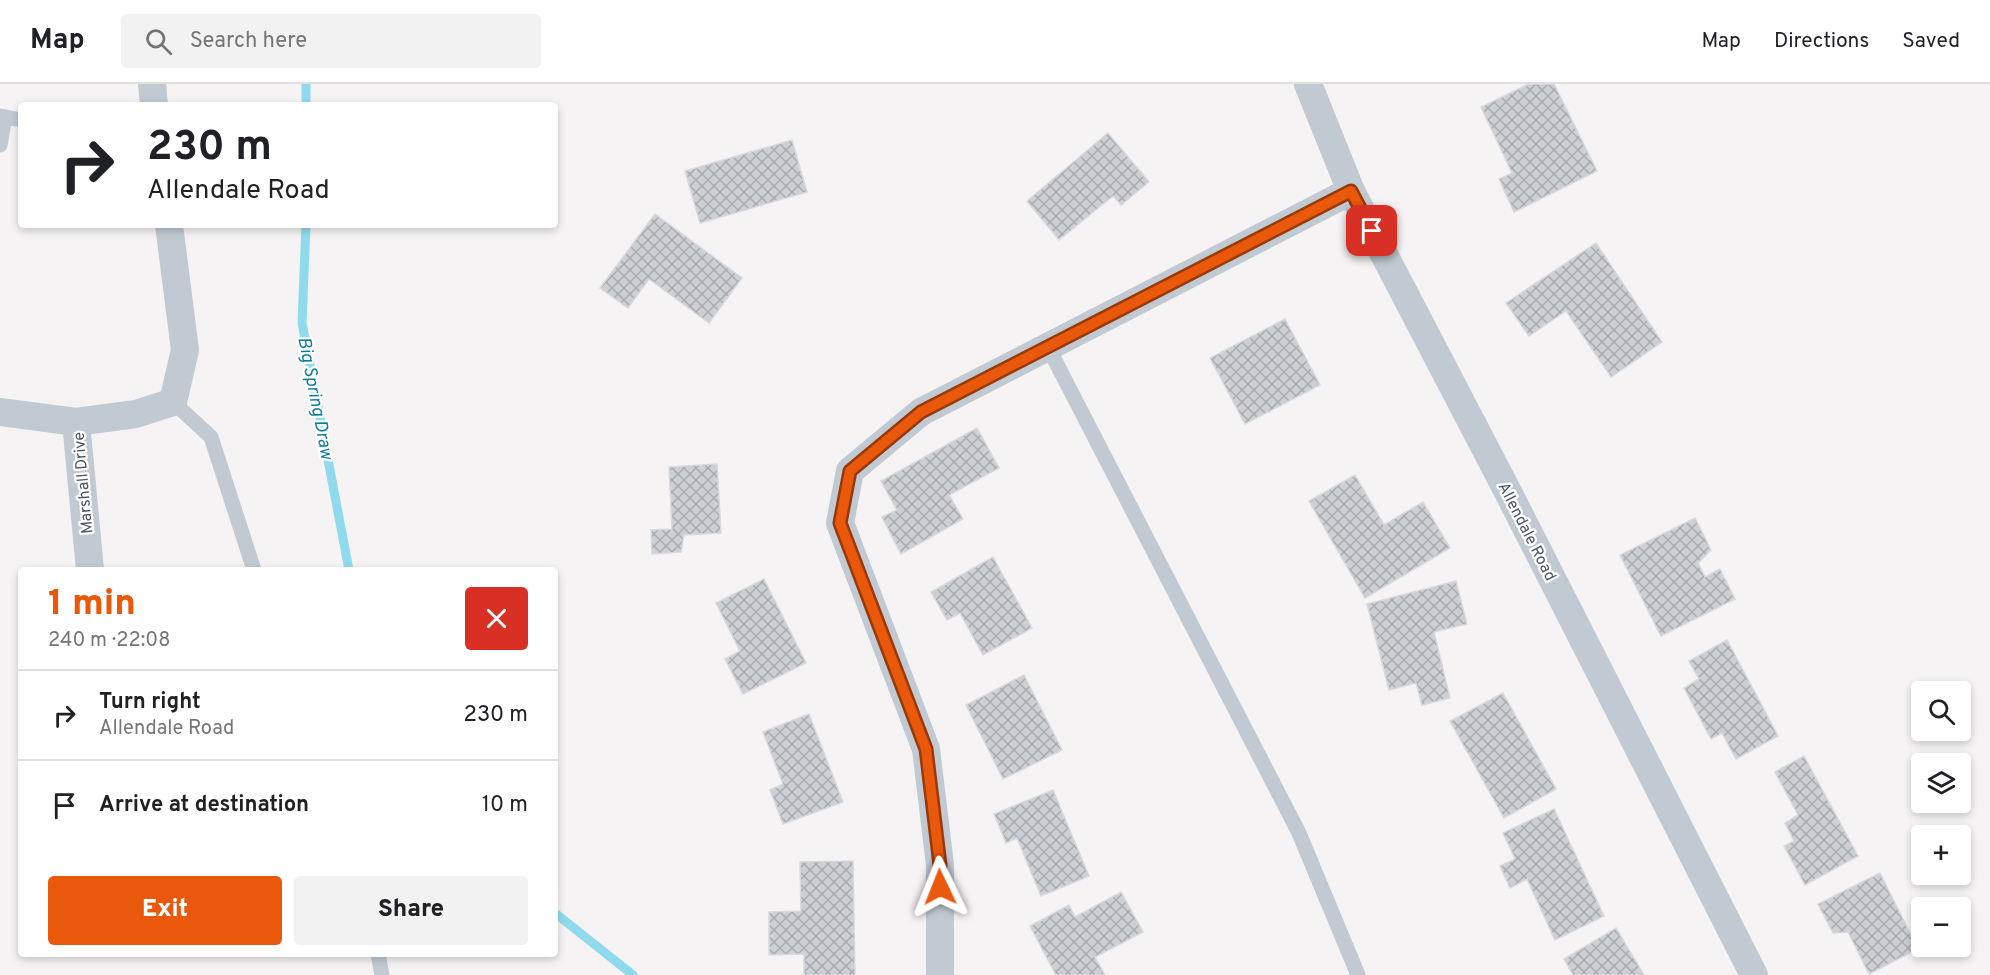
<!DOCTYPE html>
<meta charset="utf-8">
<style>
:root{--surface:#fff;--page:#f2f2f2;--text:#202124;--muted:#757577;--line:#e0e0e0;--accent:#ea580c}
body{margin:0;font-family:Overpass,sans-serif;background:var(--page);color:var(--text);height:100vh;display:flex;flex-direction:column;font-size:22px;white-space:nowrap}
*{box-sizing:border-box;margin:0}
p{font-size:20px;color:var(--muted)}
.icon{flex:none;width:33px;height:33px;fill:none;stroke:currentColor;stroke-width:2;stroke-linecap:round;stroke-linejoin:round}
.map{position:relative;flex:1;overflow:hidden}
.panel{position:absolute;left:18px;top:483px;width:540px;height:390px;display:flex;flex-direction:column;background:var(--surface);border-radius:6px;box-shadow:0 3px 9px #0003}
.panel>*{flex:none}
.guide{position:absolute;left:18px;top:18px;width:540px;height:126px;border-radius:6px;box-shadow:0 3px 9px #0003;background:#fff;color:var(--text);overflow:hidden}
.buttons{position:absolute;left:1911px;top:597px;display:grid;gap:12px}
.buttons a{display:grid;place-items:center;width:60px;height:60px;border-radius:6px;background:var(--surface);box-shadow:0 3px 9px #0003;font-size:30px}
.pin{position:absolute;display:grid;place-items:center;width:51px;height:51px;color:#fff;margin:-26px;border-radius:12px;box-shadow:0 3px 9px #0006}
.me{position:absolute;width:66px;margin:-33px;rotate:358deg;stroke-linejoin:round;filter:drop-shadow(0 0 4px #0008)}
.turn{display:flex;align-items:center;gap:21px;height:126px;padding:0 30px;font-size:27px}
.turn .icon{width:78px;height:78px;stroke-width:2.5}
.turn b{display:block;font-size:42px;line-height:51px}
.round{display:grid;place-items:center;flex:none;width:63px;height:63px;border-radius:6px;background:var(--page)}
.headline{display:flex;align-items:center;justify-content:space-between;height:102px;padding:0 30px}
h1{font-size:36px;font-weight:800;line-height:45px;color:var(--accent)}
.primary-button{display:flex;gap:12px;margin-top:auto;padding:12px 30px}
.primary-button a{flex:1;height:69px;border-radius:6px;background:var(--accent);color:#fff;font-size:24px;font-weight:800;line-height:69px;text-align:center}
.primary-button a+a{background:var(--page);color:var(--text)}
ul{padding:0;list-style:none}
li{display:flex;align-items:center;gap:18px;height:90px;padding:0 30px;border-top:2px solid var(--line)}
li div{flex:1}
li b{display:block;font-size:22px}
li em{font-style:normal}
header{display:flex;align-items:center;gap:36px;box-sizing:border-box;height:84px;padding:0 30px;background:var(--surface);border-bottom:2px solid var(--line)}
header strong{font-size:28px}
nav{display:flex;gap:33px;margin-inline-start:auto;font-size:21px}
.search{width:420px;height:54px;background:var(--page);display:flex;align-items:center;gap:15px;box-sizing:border-box;padding:0 21px;border-radius:6px;color:var(--muted);font-size:22px}
.map>svg:first-child{display:block}
.lines{fill:none;stroke-linecap:round;stroke-linejoin:round}
.stream{stroke:#90daee;stroke-width:9}
.building{fill:url(#building-cross-hatch);stroke:#d7d9de;stroke-width:1.5}
.lane{stroke:#c1cad2;stroke-width:15}
.street{stroke:#c1cad2;stroke-width:28}
.route-casing{stroke:#983908;stroke-width:15}
.route{stroke:#ea580c;stroke-width:10}
.labels{text-anchor:middle;stroke-width:4.5;stroke-linejoin:round;paint-order:stroke}
.street-label{font-size:16px;fill:#4a5661;stroke:#fff}
.water-label{font-size:18px;font-style:italic;fill:#0c7c9b;stroke:#fff}
</style>
<header>
<strong>Map</strong>
<div class="search"><svg class="icon" aria-label="search" viewBox="0 0 24 24"><circle cx="10" cy="10" r="6"/><path d="M15 15l6 6"/></svg>Search here</div>
<nav><a>Map</a><a>Directions</a><a>Saved</a></nav>
</header>
<div class="map">
<svg width="1990" height="891" viewBox="0 0 1990 891">
<defs>
<pattern id="building-cross-hatch" width="8" height="8" patternUnits="userSpaceOnUse" patternTransform="scale(1.5)"><rect width="8" height="8" fill="#cdcfd5"/><path d="M0 0l8 8M0 8l8-8" fill="none" stroke="#a8abb0"/></pattern>
</defs>
<rect width="100%" height="100%" fill="#f5f3f3"/>
<g class="lines">
<g class="stream">
<path d="M306 0V21"/>
<path d="M306 141 302 239 349 486"/>
<path d="M555 829 633 891"/>
</g>
</g>
<g class="building">
<path d="M1529 0H1554L1597 87 1514 128 1499 95 1512 89 1481 23Z"/>
<path d="M1108 49 1149 98 1121 121 1113 112 1059 156 1027 117Z"/>
<path d="M792 56 807 108 700 139 685 87Z"/>
<path d="M655 130 742 194 709 239 649 195 628 224 600 204Z"/>
<path d="M1596 159 1662 258 1611 293 1566 227 1529 252 1506 219Z"/>
<path d="M1285 235 1320 301 1245 340 1210 274Z"/>
<path d="M977 344 999 384 949 411 963 435 901 470 882 433 897 426 881 397Z"/>
<path d="M717 380 721 449 684 451 681 468 652 470 651 446 672 445 669 383Z"/>
<path d="M1355 391 1384 441 1423 418 1450 464 1365 514 1309 417Z"/>
<path d="M1695 434 1711 466 1698 479 1705 493 1720 485 1735 515 1661 552 1620 471Z"/>
<path d="M993 473 1032 544 983 571 960 529 947 536 931 508Z"/>
<path d="M764 495 806 579 743 610 725 575 740 567 716 519Z"/>
<path d="M1456 497 1467 540 1434 548 1450 614 1422 621 1416 599 1389 606 1367 520Z"/>
<path d="M1727 556 1778 652 1736 675 1722 649 1711 655 1684 604 1699 595 1689 577Z"/>
<path d="M1024 591 1062 666 1003 695 966 621Z"/>
<path d="M1503 609 1556 705 1504 734 1450 637Z"/>
<path d="M809 630 843 718 783 740 770 706 783 700 763 648Z"/>
<path d="M1804 672 1858 772 1805 801 1784 762 1794 757 1785 739 1798 731 1775 688Z"/>
<path d="M1053 706 1089 792 1041 812 1017 754 1006 759 994 730Z"/>
<path d="M1554 725 1604 832 1555 856 1527 795 1510 804 1500 782 1515 775 1503 749Z"/>
<path d="M853 777 855 891H804V870L769 871V828L801 827 800 778Z"/>
<path d="M1880 789 1918 865 1869 890 1848 848 1833 849 1818 820Z"/>
<path d="M1121 808 1143 848 1095 873 1105 891H1056L1030 842 1069 821 1075 833Z"/>
<path d="M1616 844 1644 891H1573L1564 875Z"/>
</g>
<g class="lines">
<g class="lane">
<path d="M0 32 21 36"/>
<path d="M0 61 5 33"/>
<path d="M1048 263 1299 749 1358 891"/>
<path d="M173 318 211 353 254 486"/>
<path d="M378 870 382 891"/>
</g>
<g class="street">
<path d="M152 0 154 21"/>
<path d="M1308 0 1351 107 1508 408 1754 891"/>
<path d="M0 328 76 338"/>
<path d="M90 486 76 338 136 330 173 318 185 266 169 141"/>
<path d="M940 891V781L926 665 840 439 850 387 921 328 1351 107"/>
</g>
</g>
<g class="lines">
<g class="route-casing">
<path id="route" d="M940 803V781L926 665 840 439 850 387 921 328 1351 107 1372 147"/>
</g>
<use href="#route" class="route"/>
</g>
<g class="labels">
<g class="street-label">
<text transform="translate(82 399) rotate(-95)" y="6">Marshall Drive</text>
<text transform="translate(1528 447) rotate(63)" y="6">Allendale Road</text>
</g>
<g class="water-label">
<text transform="translate(316 314) rotate(79)" y="6">Big Spring Draw</text>
</g>
</g>
</svg>
<div class="buttons">
<a><svg class="icon" aria-label="search" viewBox="0 0 24 24"><circle cx="10" cy="10" r="6"/><path d="M15 15l6 6"/></svg></a>
<a><svg class="icon" aria-label="layers" viewBox="0 0 24 24"><path d="M12 4l9 5-9 5-9-5zM3 14l9 5 9-5"/></svg></a>
<a>+</a>
<a>−</a>
</div>
<div class="pin" style="left:1372px;top:147px;background:#d93025"><svg class="icon" aria-label="arrive" viewBox="0 0 24 24"><path d="M6 21V4h12l-3 4 3 4H6"/></svg></div>
<svg class="me" style="left:940px;top:803px" viewBox="-20 -20 40 40"><path d="M0-17L14 15 0 8-14 15z" fill="#ea580c" stroke="#fff" stroke-width="4"/></svg>
<div class="guide">
<div class="turn"><svg class="icon" aria-label="right" viewBox="0 0 24 24"><path d="M7 20v-9h11M14 6l5 5-5 5"/></svg><div><b>230 m</b>Allendale Road</div></div>
</div>
<section class="panel">
<div class="headline"><div><h1>1 min</h1><p>240 m · 22:08</p></div><a class="round" style="background:#d93025;color:#fff"><svg class="icon" aria-label="close" viewBox="0 0 24 24"><path d="M6 6l12 12M18 6L6 18"/></svg></a></div>
<ul>
<li><svg class="icon" aria-label="right" viewBox="0 0 24 24"><path d="M7 20v-9h11M14 6l5 5-5 5"/></svg><div><b>Turn right</b><p>Allendale Road</p></div><em>230 m</em></li>
<li><svg class="icon" aria-label="arrive" viewBox="0 0 24 24"><path d="M6 21V4h12l-3 4 3 4H6"/></svg><div><b>Arrive at destination</b></div><em>10 m</em></li>
</ul>
<div class="primary-button"><a>Exit</a><a>Share</a></div>
</section>
</div>
